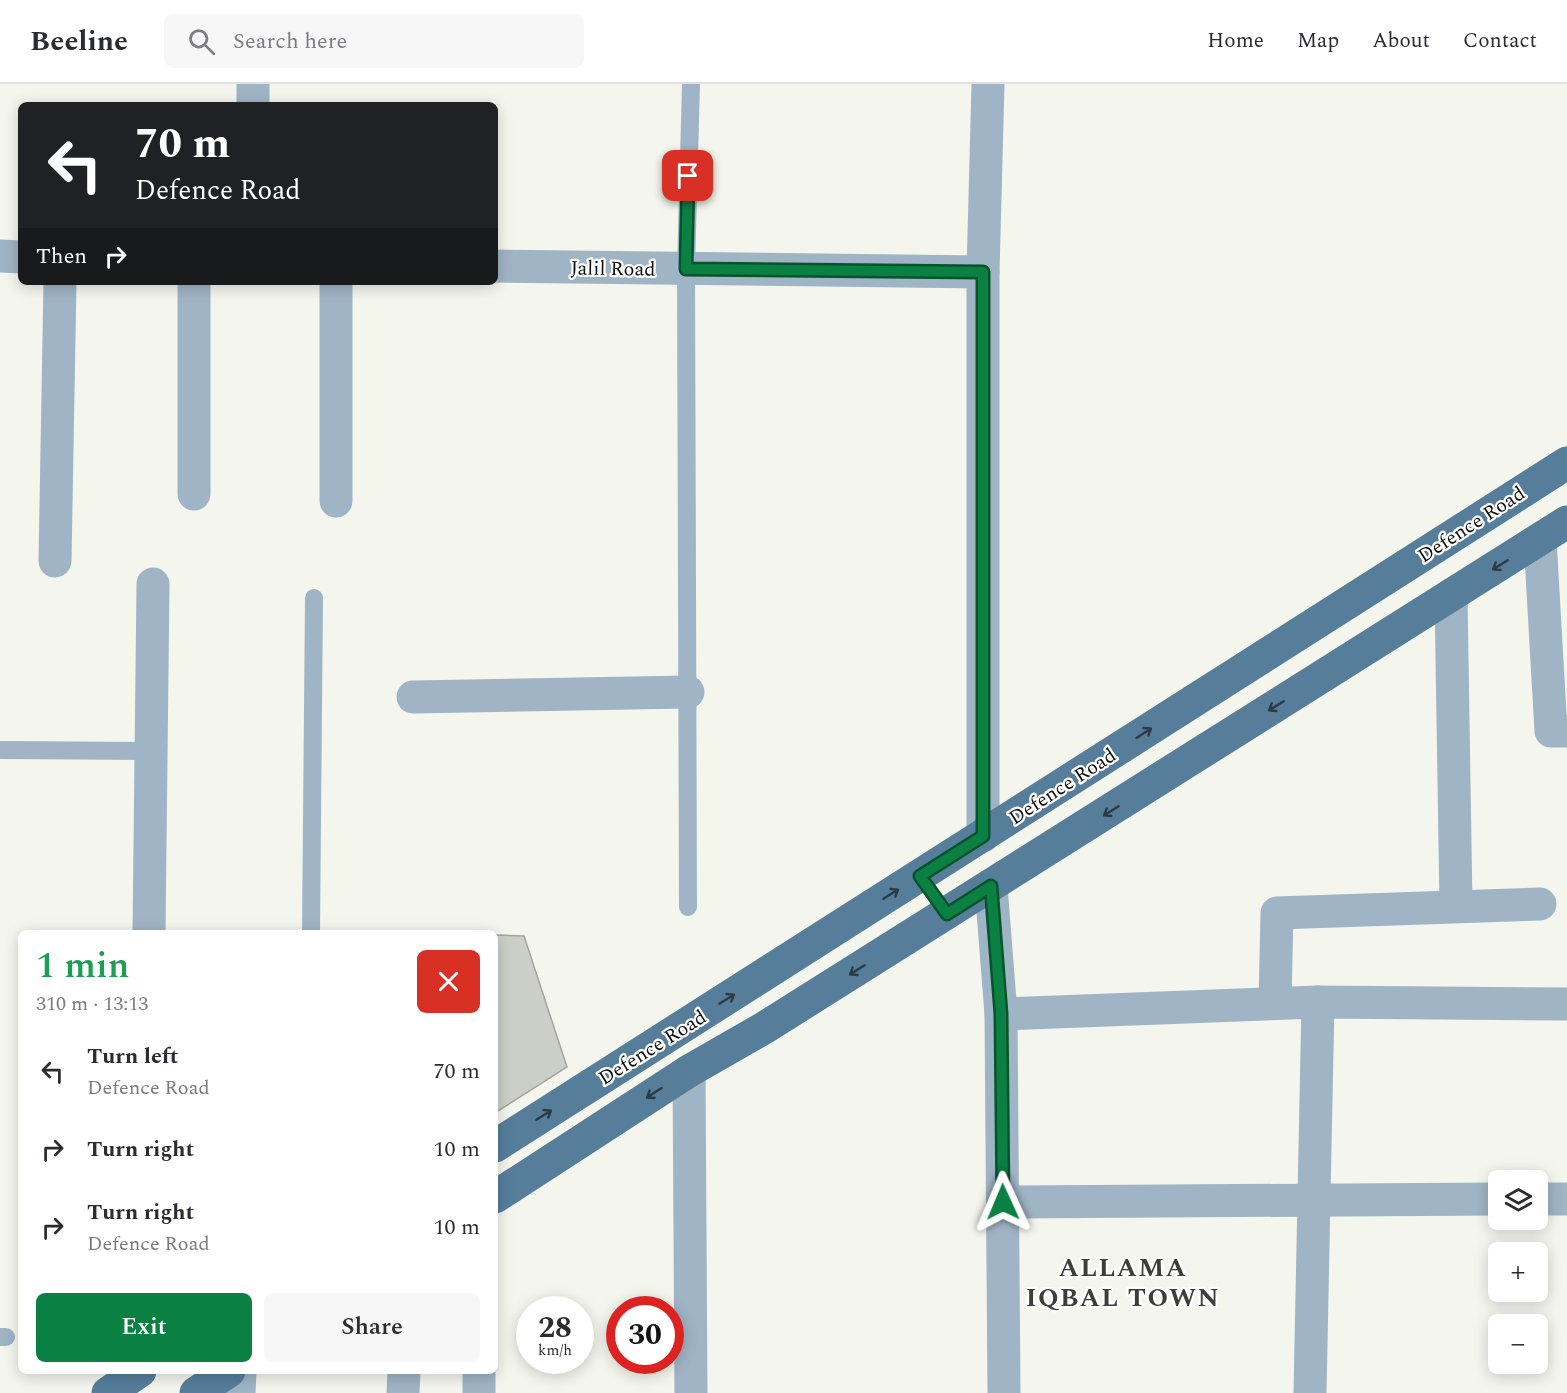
<!DOCTYPE html>
<meta charset="utf-8">
<style>
:root{--surface:#fff;--page:#f7f7f7;--text:#2b2b33;--muted:#7c7c81;--line:#e1e1e2;--accent:#0b8043}
body{margin:0;font-family:Spectral,serif;background:var(--page);color:var(--text);height:100vh;display:flex;flex-direction:column;font-size:22px;white-space:nowrap}
*{box-sizing:border-box;margin:0}
p{font-size:20px;color:var(--muted)}
.icon{flex:none;width:33px;height:33px;fill:none;stroke:currentColor;stroke-width:2;stroke-linecap:round;stroke-linejoin:round}
.map{position:relative;flex:1;overflow:hidden}
.panel{position:absolute;left:18px;top:846px;width:480px;height:444px;display:flex;flex-direction:column;background:var(--surface);border-radius:9px;box-shadow:0 3px 15px #0003}
.panel>*{flex:none}
.top-card{position:absolute;left:18px;top:18px;width:480px;height:183px;border-radius:9px;box-shadow:0 3px 15px #0003;background:#202124;color:#fff;overflow:hidden}
.fabs{position:absolute;left:1488px;top:1086px;display:grid;gap:12px}
.fabs a{display:grid;place-items:center;width:60px;height:60px;border-radius:9px;background:var(--surface);box-shadow:0 3px 15px #0003;font-size:30px}
.speed{position:absolute;left:516px;top:1212px;display:flex;gap:12px;font-size:30px;font-weight:700;text-align:center}
.speed>*{display:grid;place-content:center;width:78px;height:78px;border-radius:50%;background:var(--surface);box-shadow:0 3px 15px #0003;line-height:1}
.speed small{font-size:15px;font-weight:400}
.speed .limit{border:9px solid #d22;background:#fff;color:#111}
.pin{position:absolute;display:grid;place-items:center;width:51px;height:51px;color:#fff;margin:-26px;border-radius:12px;box-shadow:0 3px 9px #0006}
.me{position:absolute;width:66px;margin:-33px;rotate:359deg;stroke-linejoin:round;filter:drop-shadow(0 0 4px #0008)}
.turn{display:flex;align-items:center;gap:21px;height:126px;padding:0 18px;font-size:27px}
.turn .icon{width:78px;height:78px;stroke-width:2.5}
.turn b{display:block;font-size:42px;line-height:51px}
.then{display:flex;align-items:center;height:57px;padding:0 18px;background:#0003;gap:12px;font-size:22px}
.round{display:grid;place-items:center;flex:none;width:63px;height:63px;border-radius:9px;background:var(--page)}
.head{display:flex;align-items:center;justify-content:space-between;height:102px;padding:0 18px}
h1{font-size:36px;font-weight:600;line-height:45px;color:#1e9e55}
.cta{display:flex;gap:12px;margin-top:auto;padding:12px 18px}
.cta a{flex:1;height:69px;border-radius:9px;background:var(--accent);color:#fff;font-size:24px;font-weight:600;line-height:69px;text-align:center}
.cta a+a{background:var(--page);color:var(--text)}
ul{padding:0;list-style:none}
li{display:flex;align-items:center;gap:18px;height:78px;padding:0 18px}
li div{flex:1}
li b{display:block;font-size:22px}
li em{font-style:normal}
header{display:flex;align-items:center;gap:36px;box-sizing:border-box;height:84px;padding:0 30px;background:var(--surface);border-bottom:2px solid var(--line)}
header strong{font-size:28px}
nav{display:flex;gap:33px;margin-inline-start:auto;font-size:21px}
.search{width:420px;height:54px;background:var(--page);display:flex;align-items:center;gap:15px;box-sizing:border-box;padding:0 21px;border-radius:9px;color:var(--muted);font-size:22px}
.map>svg:first-child{display:block}
.building{fill:#cccfc7;stroke:#a2a49d;stroke-width:1.5}
.lines{fill:none;stroke-linecap:round;stroke-linejoin:round}
.service{stroke:#9fb4c5;stroke-width:18}
.minor{stroke:#9fb4c5;stroke-width:33}
.tertiary{stroke:#9fb4c5;stroke-width:33}
.primary{stroke:#567e9b;stroke-width:33}
.oneway{stroke:#2b3b46}
.route-casing{stroke:#07532c;stroke-width:15}
.route{stroke:#0b8043;stroke-width:10}
.labels{text-anchor:middle;stroke-width:4.5;stroke-linejoin:round;paint-order:stroke}
.street-label{font-size:20px;fill:#0e0f0d;stroke:#fff}
.district-label{font-size:26px;font-weight:bold;letter-spacing:1.5px;fill:#3c3e37;stroke:#fff}
</style>
<header>
<strong>Beeline</strong>
<div class="search"><svg class="icon" aria-label="search" viewBox="0 0 24 24"><circle cx="10" cy="10" r="6"/><path d="M15 15l6 6"/></svg>Search here</div>
<nav><a>Home</a><a>Map</a><a>About</a><a>Contact</a></nav>
</header>
<div class="map">
<svg width="1567" height="1309" viewBox="0 0 1567 1309">
<rect width="100%" height="100%" fill="#f4f6ee"/>
<path class="building" d="M495 851 524 852 567 983 495 1029Z"/>
<g class="lines">
<g class="service">
<path d="M0 666 151 667"/>
<path d="M688 823 686 185 691 0"/>
<path d="M311 849 314 514"/>
<path d="M0 1253H6"/>
</g>
<g class="minor">
<path d="M253 21V0"/>
<path d="M0 172 21 173"/>
<path d="M495 182 983 188"/>
<path d="M336 198V417"/>
<path d="M194 410V198"/>
<path d="M1540 455 1551 647H1567"/>
<path d="M55 477 60 198"/>
<path d="M1451 511 1456 822"/>
<path d="M413 613 688 608"/>
<path d="M991 802 1001 930 1004 1309"/>
<path d="M149 849 153 500"/>
<path d="M1275 919 1277 829 1540 820"/>
<path d="M1001 930 1318 918 1567 920"/>
<path d="M689 987 691 1309"/>
<path d="M1538 1115H1567"/>
<path d="M1003 1118 1498 1115"/>
<path d="M239 1309 240 1287"/>
<path d="M403 1309 404 1287"/>
<path d="M479 1309V1287"/>
<path d="M1310 1309 1318 918"/>
</g>
<path class="tertiary" d="M983 752V188L988 0"/>
<g class="primary">
<path d="M495 1062 1567 379"/>
<path d="M495 1113 689 987 764 944 1567 438"/>
<path d="M108 1309 140 1287"/>
<path d="M196 1309 229 1287"/>
</g>
</g>
<defs><path id="oneway-shaft" d="M-6 0H5M1.5-3L5.5 0L1.5 3" fill="none" stroke-width="1.6" stroke-linecap="round" stroke-linejoin="round" transform="scale(1.5)"/></defs>
<g class="oneway">
<use href="#oneway-shaft" transform="translate(1500 481) rotate(148)"/>
<use href="#oneway-shaft" transform="translate(1276 622) rotate(148)"/>
<use href="#oneway-shaft" transform="translate(1144 649) rotate(-33)"/>
<use href="#oneway-shaft" transform="translate(1111 727) rotate(148)"/>
<use href="#oneway-shaft" transform="translate(891 810) rotate(-32)"/>
<use href="#oneway-shaft" transform="translate(857 886) rotate(148)"/>
<use href="#oneway-shaft" transform="translate(727 915) rotate(-32)"/>
<use href="#oneway-shaft" transform="translate(654 1009) rotate(147)"/>
<use href="#oneway-shaft" transform="translate(544 1031) rotate(-32)"/>
</g>
<g class="lines">
<g class="route-casing">
<path id="route" d="M688 92 686 185 983 188V752L920 792 947 830 991 802 1001 930 1003 1118"/>
</g>
<use href="#route" class="route"/>
</g>
<g class="labels">
<g class="street-label">
<text transform="translate(613 184) rotate(1)" y="7">Jalil Road</text>
<text transform="translate(1471 440) rotate(-33)" y="7">Defence Road</text>
<text transform="translate(1062 702) rotate(-33)" y="7">Defence Road</text>
<text transform="translate(652 963) rotate(-32)" y="7">Defence Road</text>
</g>
<g class="district-label">
<text x="1123" y="1192">ALLAMA<tspan x="1123" dy="30">IQBAL TOWN</tspan></text>
</g>
</g>
</svg>
<div class="fabs">
<a><svg class="icon" aria-label="layers" viewBox="0 0 24 24"><path d="M12 4l9 5-9 5-9-5zM3 14l9 5 9-5"/></svg></a>
<a>+</a>
<a>−</a>
</div>
<div class="speed"><div>28<small>km/h</small></div><div class="limit">30</div></div>
<div class="pin" style="left:688px;top:92px;background:#d93025"><svg class="icon" aria-label="arrive" viewBox="0 0 24 24"><path d="M6 21V4h12l-3 4 3 4H6"/></svg></div>
<svg class="me" style="left:1003px;top:1118px" viewBox="-20 -20 40 40"><path d="M0-17L14 15 0 8-14 15z" fill="#0b8043" stroke="#fff" stroke-width="4"/></svg>
<div class="top-card">
<div class="turn"><svg class="icon" aria-label="left" viewBox="0 0 24 24"><path d="M17 20v-9H6M10 6l-5 5 5 5"/></svg><div><b>70 m</b>Defence Road</div></div>
<div class="then">Then<svg class="icon" aria-label="right" viewBox="0 0 24 24"><path d="M7 20v-9h11M14 6l5 5-5 5"/></svg></div>
</div>
<section class="panel">
<div class="head"><div><h1>1 min</h1><p>310 m · 13:13</p></div><a class="round" style="background:#d93025;color:#fff"><svg class="icon" aria-label="close" viewBox="0 0 24 24"><path d="M6 6l12 12M18 6L6 18"/></svg></a></div>
<ul>
<li><svg class="icon" aria-label="left" viewBox="0 0 24 24"><path d="M17 20v-9H6M10 6l-5 5 5 5"/></svg><div><b>Turn left</b><p>Defence Road</p></div><em>70 m</em></li>
<li><svg class="icon" aria-label="right" viewBox="0 0 24 24"><path d="M7 20v-9h11M14 6l5 5-5 5"/></svg><div><b>Turn right</b></div><em>10 m</em></li>
<li><svg class="icon" aria-label="right" viewBox="0 0 24 24"><path d="M7 20v-9h11M14 6l5 5-5 5"/></svg><div><b>Turn right</b><p>Defence Road</p></div><em>10 m</em></li>
</ul>
<div class="cta"><a>Exit</a><a>Share</a></div>
</section>
</div>
